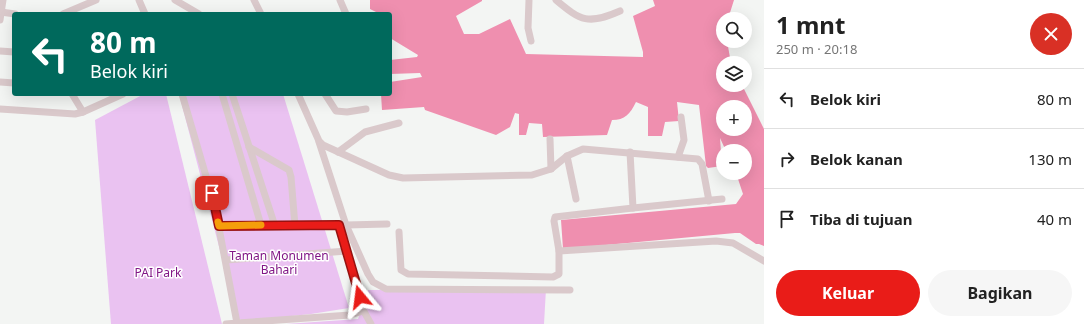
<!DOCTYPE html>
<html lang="id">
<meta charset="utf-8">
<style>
:root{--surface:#fff;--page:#f6f6f6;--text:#222;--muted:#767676;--line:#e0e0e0;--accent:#e91c18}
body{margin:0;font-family:"Noto Sans",sans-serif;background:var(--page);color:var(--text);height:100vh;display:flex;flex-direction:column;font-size:15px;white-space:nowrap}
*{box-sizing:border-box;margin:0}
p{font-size:13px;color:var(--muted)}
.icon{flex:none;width:22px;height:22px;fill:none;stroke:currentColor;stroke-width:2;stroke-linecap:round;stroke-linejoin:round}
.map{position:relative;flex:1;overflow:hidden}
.sheet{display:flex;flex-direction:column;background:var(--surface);width:320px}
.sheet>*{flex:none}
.hud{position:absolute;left:12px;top:12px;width:380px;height:84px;border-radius:4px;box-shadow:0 4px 16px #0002;background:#00695c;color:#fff;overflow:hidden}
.controls{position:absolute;left:716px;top:12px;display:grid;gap:8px}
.controls a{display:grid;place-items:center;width:36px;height:36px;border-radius:50%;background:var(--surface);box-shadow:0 4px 16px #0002;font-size:20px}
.pin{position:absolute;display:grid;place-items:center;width:34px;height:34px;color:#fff;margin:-17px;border-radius:8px;box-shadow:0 2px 6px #0006}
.me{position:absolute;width:44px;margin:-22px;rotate:344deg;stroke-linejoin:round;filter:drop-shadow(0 0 3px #0008)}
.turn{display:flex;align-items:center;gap:14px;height:84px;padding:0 12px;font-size:18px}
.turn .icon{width:52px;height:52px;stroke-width:2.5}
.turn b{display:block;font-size:28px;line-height:34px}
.round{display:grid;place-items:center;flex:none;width:42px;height:42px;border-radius:21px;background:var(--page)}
.head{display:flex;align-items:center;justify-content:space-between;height:68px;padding:0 12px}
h1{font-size:24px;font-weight:700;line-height:30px}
.button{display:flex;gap:8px;margin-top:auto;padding:8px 12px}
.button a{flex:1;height:46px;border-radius:24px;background:var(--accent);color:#fff;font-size:16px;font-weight:700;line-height:46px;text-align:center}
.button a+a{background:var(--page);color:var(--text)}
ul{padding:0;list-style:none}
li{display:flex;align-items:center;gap:12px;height:60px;padding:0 12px;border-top:1px solid var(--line)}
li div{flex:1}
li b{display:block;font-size:15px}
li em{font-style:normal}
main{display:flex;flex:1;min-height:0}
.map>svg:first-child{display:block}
.green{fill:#eac2f1}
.water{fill:#ef8faf;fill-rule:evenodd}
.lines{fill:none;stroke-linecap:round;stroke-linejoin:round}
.minor{stroke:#dac9cb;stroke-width:7}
.route-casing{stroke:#971210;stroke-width:10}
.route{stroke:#e91c18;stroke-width:7}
.slow{stroke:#f59e0b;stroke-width:7}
.labels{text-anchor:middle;stroke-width:3;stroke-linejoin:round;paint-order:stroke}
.park-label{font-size:12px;fill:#811686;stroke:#fff}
</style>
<main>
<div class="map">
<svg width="764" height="324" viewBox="0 0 764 324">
<rect width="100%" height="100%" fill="#f3f5f3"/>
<g class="green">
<path d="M144 94H166L222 324H111L95 120Z"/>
<path d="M179 94H283L349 308 311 314 245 321 238 319Z"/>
<path d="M546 289 544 324H286L358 319 368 290Z"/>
</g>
<path class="water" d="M370 0H482V1L456 16 464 34H479L510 19 526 54 643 57V52L633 16 655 6 653 0H734L728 19H723V41H727L731 63H723V85H742L764 129V246L759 244H756L740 233H735L563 249 561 220 736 204 743 194 736 173H745V151H726L720 138 722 166 708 168 706 166 699 105 677 102 679 121 665 122 662 136H648V107L636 102C630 114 625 120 612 120L607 135 543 137 542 124 529 123 526 135H519V114L515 113 510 127 496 135 425 110 424 107 382 110 381 94H390V82L422 77 420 73 390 74V60L417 57 418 55 390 38V14H380L370 9ZM723 107H745V129H723Z"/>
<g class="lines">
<g class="minor">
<path d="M139 0 145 14"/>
<path d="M175 0 199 14"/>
<path d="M254 0 261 14"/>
<path d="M340 0 346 14"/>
<path d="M529 0 528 28 531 41"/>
<path d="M556 0C581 21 588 25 620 11"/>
<path d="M1 12 15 14"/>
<path d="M63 14 96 0"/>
<path d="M0 20 3 0"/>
<path d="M0 51 14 52"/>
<path d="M0 82 14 83"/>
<path d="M182 94 215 207 237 323 226 324"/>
<path d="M222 94 261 225"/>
<path d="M232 94 275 226"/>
<path d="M298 94 319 141 323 145 389 175 403 178 532 175 551 169 567 156 583 149 698 159 702 164 709 201"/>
<path d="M325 94 336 111 347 112 366 109"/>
<path d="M0 109 75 114 83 112 72 94"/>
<path d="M83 112 123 94"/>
<path d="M550 139 551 169"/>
<path d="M319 142 346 225 387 224"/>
<path d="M249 147 289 170 291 177 295 226"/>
<path d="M338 152 365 132 399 123"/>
<path d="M630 152 633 208 555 217 554 221 559 251 716 241 733 243 764 261"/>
<path d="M567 156 576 199"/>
<path d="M678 157 684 140 681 117"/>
<path d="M633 208 722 199"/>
<path d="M219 226 346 225 368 274 373 282 386 289 570 290"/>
<path d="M399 232 401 270 408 274 553 277 559 274V251"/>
<path d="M226 260 347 251"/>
<path d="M362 308 371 324"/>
<path d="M237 323 350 315 360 312 362 308 360 297 339 225"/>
</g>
</g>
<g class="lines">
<g class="route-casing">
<path id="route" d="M212 193 219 226 339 225 360 297"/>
</g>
<use href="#route" class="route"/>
<path class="slow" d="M218 222 219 226 261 225"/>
</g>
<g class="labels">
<g class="park-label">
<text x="279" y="260">Taman Monumen<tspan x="279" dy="14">Bahari</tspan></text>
<text x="158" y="277">PAI Park</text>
</g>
</g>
</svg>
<div class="controls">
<a><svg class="icon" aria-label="search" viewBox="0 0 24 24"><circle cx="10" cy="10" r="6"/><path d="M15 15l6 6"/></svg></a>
<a><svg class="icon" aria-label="layers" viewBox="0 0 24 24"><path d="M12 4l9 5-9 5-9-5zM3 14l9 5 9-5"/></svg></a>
<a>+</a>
<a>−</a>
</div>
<div class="pin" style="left:212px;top:193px;background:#d93025"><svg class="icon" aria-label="arrive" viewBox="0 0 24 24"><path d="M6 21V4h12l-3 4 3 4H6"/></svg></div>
<svg class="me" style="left:360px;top:297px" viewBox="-20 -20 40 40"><path d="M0-17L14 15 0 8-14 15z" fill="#e91c18" stroke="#fff" stroke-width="4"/></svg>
<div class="hud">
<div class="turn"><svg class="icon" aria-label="left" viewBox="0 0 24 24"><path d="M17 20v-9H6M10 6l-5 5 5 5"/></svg><div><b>80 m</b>Belok kiri</div></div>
</div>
</div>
<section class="sheet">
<div class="head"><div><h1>1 mnt</h1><p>250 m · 20:18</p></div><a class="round" style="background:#d93025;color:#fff"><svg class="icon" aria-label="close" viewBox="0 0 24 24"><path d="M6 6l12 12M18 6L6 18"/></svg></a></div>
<ul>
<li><svg class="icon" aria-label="left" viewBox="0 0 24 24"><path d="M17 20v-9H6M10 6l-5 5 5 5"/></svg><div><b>Belok kiri</b></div><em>80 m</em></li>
<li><svg class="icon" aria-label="right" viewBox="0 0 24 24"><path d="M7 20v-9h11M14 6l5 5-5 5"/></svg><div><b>Belok kanan</b></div><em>130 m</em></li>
<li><svg class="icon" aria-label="arrive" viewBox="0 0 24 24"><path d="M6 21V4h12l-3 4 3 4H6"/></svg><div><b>Tiba di tujuan</b></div><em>40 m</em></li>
</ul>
<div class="button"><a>Keluar</a><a>Bagikan</a></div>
</section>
</main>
